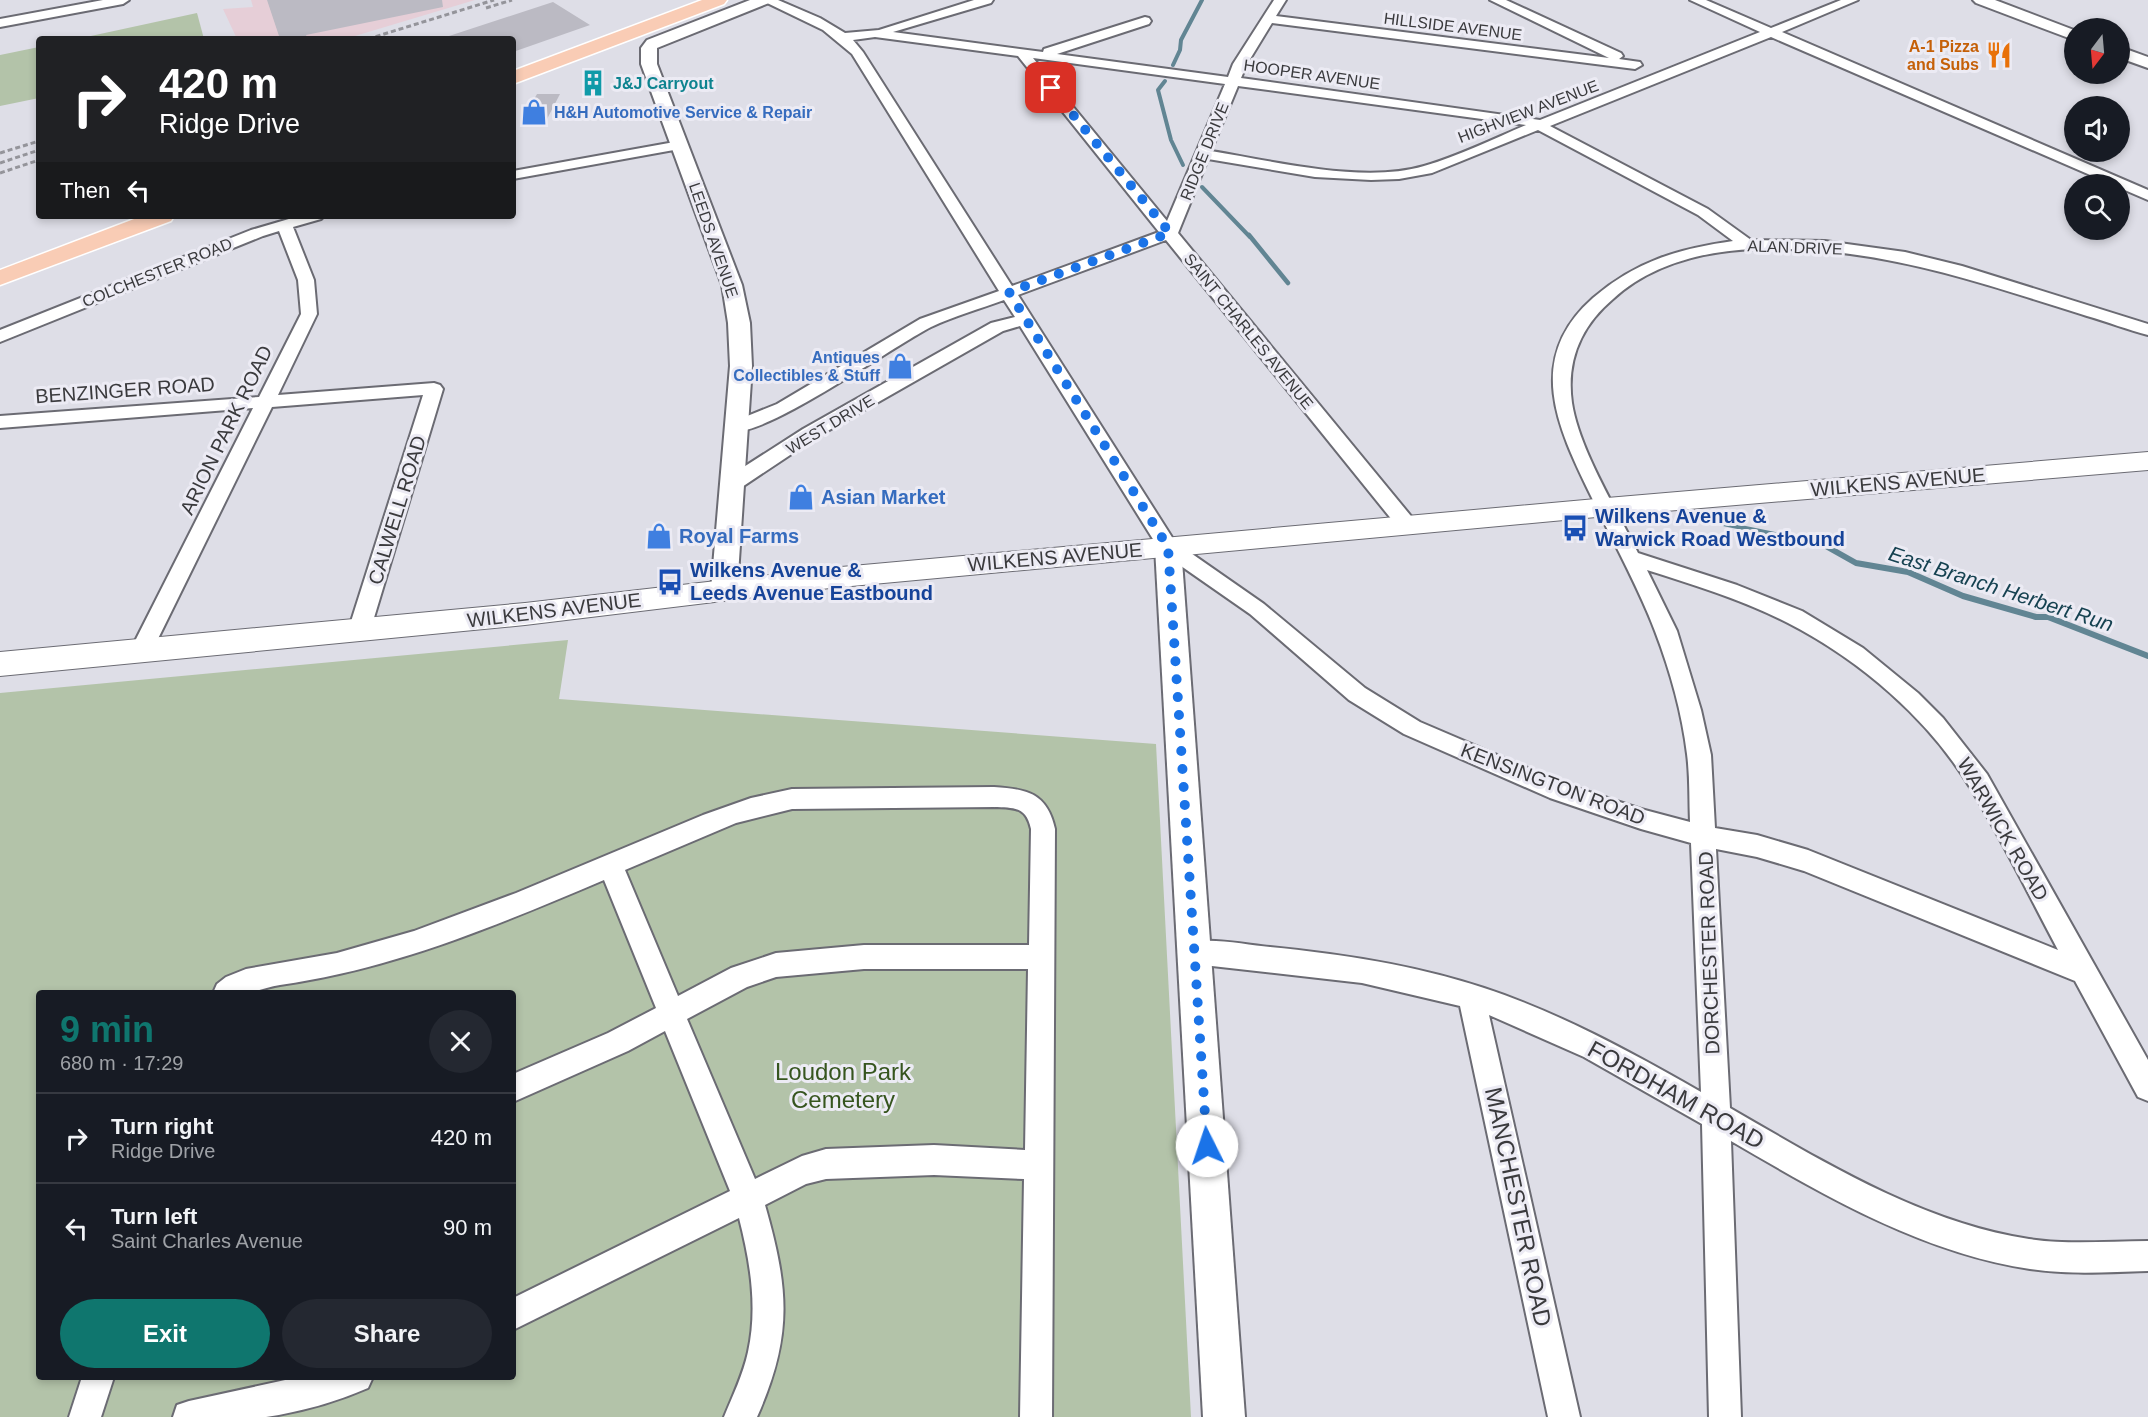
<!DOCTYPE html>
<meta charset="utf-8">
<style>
:root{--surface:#171b24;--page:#242831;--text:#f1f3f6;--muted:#9ea1a6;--line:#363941;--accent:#0f766e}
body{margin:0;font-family:Helvetica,sans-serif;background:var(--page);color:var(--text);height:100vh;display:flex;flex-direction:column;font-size:22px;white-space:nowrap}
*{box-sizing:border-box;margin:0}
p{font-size:20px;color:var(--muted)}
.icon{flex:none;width:33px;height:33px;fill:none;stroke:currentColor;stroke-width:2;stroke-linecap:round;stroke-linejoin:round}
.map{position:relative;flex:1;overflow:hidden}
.drawer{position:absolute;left:36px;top:990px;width:480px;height:390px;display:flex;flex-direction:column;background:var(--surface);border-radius:6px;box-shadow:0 3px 9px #0003}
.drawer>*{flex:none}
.guide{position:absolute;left:36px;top:36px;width:480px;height:183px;border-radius:6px;box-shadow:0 3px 9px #0003;background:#202124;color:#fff;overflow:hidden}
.needle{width:39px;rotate:196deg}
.fabs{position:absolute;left:2064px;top:18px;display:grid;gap:12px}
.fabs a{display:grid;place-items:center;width:66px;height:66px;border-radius:50%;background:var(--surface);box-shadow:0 3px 9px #0003;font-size:30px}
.pin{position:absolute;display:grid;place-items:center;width:51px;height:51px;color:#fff;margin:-26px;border-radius:12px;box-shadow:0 3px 9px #0006}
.me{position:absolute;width:66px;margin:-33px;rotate:356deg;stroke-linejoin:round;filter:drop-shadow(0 0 4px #0008)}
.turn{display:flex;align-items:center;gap:21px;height:126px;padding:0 24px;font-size:27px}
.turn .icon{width:78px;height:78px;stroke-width:2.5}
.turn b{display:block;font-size:42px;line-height:51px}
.then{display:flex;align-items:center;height:57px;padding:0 24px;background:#0003;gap:12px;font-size:22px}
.round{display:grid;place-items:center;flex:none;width:63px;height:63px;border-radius:32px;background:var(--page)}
.head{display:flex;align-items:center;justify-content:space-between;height:102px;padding:0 24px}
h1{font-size:36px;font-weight:600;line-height:45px;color:var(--accent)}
.primary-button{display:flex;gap:12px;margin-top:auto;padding:12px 24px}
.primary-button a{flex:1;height:69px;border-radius:36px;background:var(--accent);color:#fff;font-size:24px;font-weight:600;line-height:69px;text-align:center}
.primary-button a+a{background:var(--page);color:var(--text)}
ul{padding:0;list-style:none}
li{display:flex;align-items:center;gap:18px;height:90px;padding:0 24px;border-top:2px solid var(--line)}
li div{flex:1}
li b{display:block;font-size:22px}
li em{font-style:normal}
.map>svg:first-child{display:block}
.commercial{fill:#e6ced7}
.green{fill:#b3c3a9;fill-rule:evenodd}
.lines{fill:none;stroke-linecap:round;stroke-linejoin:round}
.stream-far2{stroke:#618593;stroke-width:4}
.stream-far1{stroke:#618593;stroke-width:4.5}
.stream{stroke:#618593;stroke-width:6}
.building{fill:#bbbac3}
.minor-casing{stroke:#6b6b73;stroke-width:4}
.tertiary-casing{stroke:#6b6b73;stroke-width:4}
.secondary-casing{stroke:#6b6b73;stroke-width:2}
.primary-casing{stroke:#fff;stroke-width:3}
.minor{fill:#fff;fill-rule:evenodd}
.tertiary{fill:#fff;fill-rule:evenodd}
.secondary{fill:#fff;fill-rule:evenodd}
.primary{fill:#f9ccb5;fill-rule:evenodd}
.rail{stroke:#94949a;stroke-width:3;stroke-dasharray:5 3;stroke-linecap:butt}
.route{stroke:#1a73e8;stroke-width:10;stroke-dasharray:0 18}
.labels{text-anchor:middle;stroke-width:6;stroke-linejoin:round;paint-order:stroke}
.far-street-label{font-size:16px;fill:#3a3a3d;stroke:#ecebf4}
.far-food-label{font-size:16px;font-weight:bold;fill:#c56008;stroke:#ecebf4;text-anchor:end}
.far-culture-label{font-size:16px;font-weight:bold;fill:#0d838f;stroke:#ecebf4;text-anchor:start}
.far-shop-label{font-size:16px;font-weight:bold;fill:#366cbe;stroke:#ecebf4;text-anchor:start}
.street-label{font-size:20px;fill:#3a3a3d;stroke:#ecebf4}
.shop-label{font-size:20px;font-weight:bold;fill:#366cbe;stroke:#ecebf4;text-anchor:start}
.transit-label{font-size:20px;font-weight:bold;fill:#164399;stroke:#ecebf4;text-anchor:start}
.water-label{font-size:21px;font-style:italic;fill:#164251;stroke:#ecebf4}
.near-park-label{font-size:24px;fill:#36551e;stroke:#ecebf4}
.near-street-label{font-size:24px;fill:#3a3a3d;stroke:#ecebf4}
</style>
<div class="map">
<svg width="2148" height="1417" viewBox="0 0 2148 1417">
<rect width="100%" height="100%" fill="#dedee7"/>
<path class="commercial" d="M251 0H475L345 39H237L223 9 253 7Z"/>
<g class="green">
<path d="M197 13 204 39H77Z"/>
<path d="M39 47V98L0 106V55Z"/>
<path d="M568 640 559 699 1156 744 1191 1417H0V693ZM39 993H513V1377H39Z"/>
</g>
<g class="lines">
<g class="stream-far2">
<path d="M1173 65 1180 50 1181 40 1202 0"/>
<path d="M1165 81 1158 90 1171 140 1183 165"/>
<path d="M1202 187 1250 237"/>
</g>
<g class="stream-far1">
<path d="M1249 235 1288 283"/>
<path d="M1705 520 1793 538"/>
</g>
<path class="stream" d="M1785 537 1824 545 1856 563 1908 572 1963 596 2036 617H2048L2148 656"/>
</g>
<g class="building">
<path d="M267 0H442L443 7 306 35 308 39H280Z"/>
<path d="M553 2 590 25 513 52V39H449V36Z"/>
<path d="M537 94H560L547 119H523Z"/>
</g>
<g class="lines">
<g class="minor-casing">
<g id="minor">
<path d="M103 0H129L123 4 0 27V19Z"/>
<path d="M761 0H778L820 18 845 33 879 30 974 0H993L991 3 893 32 1043 52 1044 49 1145 17 1149 18 1151 21 1149 24 1057 54 1228 77 1233 64 1274 0H1286L1276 16 1609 58 1490 0H1506L1621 53 1623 56 1619 59 1640 62 1642 65 1635 69 1272 23 1247 64 1241 78 1540 120 1760 32 1690 0H1706L1771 28 1841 0H1858L1782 32 2148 190V200L2120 188V184H2111L1771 37 1550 126 1708 209 1751 240 1825 241 1905 252 1962 266 2148 324V335C2128 330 2108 322 2087 316 1975 281 1875 245 1755 249 1704 251 1651 264 1613 299 1581 326 1566 361 1572 403 1579 449 1617 510 1638 553L1737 585 1802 611 1863 648 1918 693 1943 718 1987 774 2148 1060V1101L2138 1097 2075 981 1804 871 1757 857 1716 849 1730 1108C1824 1162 1920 1222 2029 1239 2069 1245 2109 1241 2148 1241V1271C2109 1272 2069 1275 2030 1269 1922 1253 1824 1195 1731 1141L1741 1417H1709L1702 1124 1584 1057 1489 1015 1580 1417H1548L1460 1006 1362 983 1194 964 1185 960 1181 952 1185 944C1206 936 1247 945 1270 947 1342 954 1415 965 1484 988 1560 1013 1631 1052 1701 1092L1691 843 1641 829 1550 798 1404 734 1349 700 1250 614 1161 552 1020 326 1003 331 817 437 739 489 732 490 725 489 722 484 725 479 803 429 991 323 1015 317 1004 300C980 309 954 316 931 327 895 345 762 440 730 431L728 427 730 423 777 404 920 319 999 291 852 54 823 30ZM875 37 1018 56 1159 232 1012 286 863 52 853 40ZM1033 58 1225 84 1167 221ZM1238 86 1526 125C1493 139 1459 156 1424 166 1363 184 1274 161 1211 151ZM1538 130 1698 215 1733 241C1678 249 1636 261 1593 298 1524 359 1558 428 1591 496 1612 540 1638 586 1655 631 1670 670 1682 713 1687 754 1690 776 1689 800 1690 822L1641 809 1565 784 1420 722 1365 688 1264 604 1175 542 1018 295 1166 240 1401 531 1408 533 1415 531 1418 526 1415 521 1178 233 1208 159 1315 177 1371 180 1399 179 1432 173ZM1647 570C1694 585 1743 600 1788 623 1860 660 1929 719 1971 789 2003 841 2029 896 2058 950L1808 850 1757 835 1715 828 1711 755 1701 710 1677 631Z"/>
<path d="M680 141 685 142 687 145 685 148 513 179V171Z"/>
<path d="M299 216H324L321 219 293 227 314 280 317 314 278 395 434 383 440 385 443 389 370 631 367 637 359 639 351 637 348 631 423 395 272 407 149 657 141 659 133 657 130 651 253 408 0 428V416L259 397 301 314 298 280 279 231 263 236 0 342V330L251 230Z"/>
<path d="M994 787C1027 789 1047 793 1055 829L1052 1417H1020L1024 1179 934 1175 826 1179 806 1184 765 1205C789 1289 793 1336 757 1417H724C733 1395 743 1375 748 1352 758 1307 750 1261 739 1218L513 1330V1298L730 1191 665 1031 628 1051 513 1102V1074L608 1033 656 1008 604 880C498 925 394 969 280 985 269 987 259 990 249 993 238 995 224 993 213 993L217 984 226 977 246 969 337 953 414 931 516 893 703 815 751 798 792 789ZM994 807C1014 808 1026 806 1031 829L1029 945H864L776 953 731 968 678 996 625 870 736 823 792 809ZM864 969H1028L1025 1150 934 1145 826 1149 802 1156 755 1179 687 1019 747 987 776 977Z"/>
<path d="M82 1377H114L101 1417H69Z"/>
<path d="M299 1377H373L368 1388C336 1402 300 1412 266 1417 236 1417 203 1417 173 1417L177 1405 189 1401Z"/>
</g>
</g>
<g class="tertiary-casing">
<g id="tertiary">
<path d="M750 0H772L769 3 657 48V64L742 285 750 323 752 366 737 590 733 597 724 600 715 597 711 590 730 366 728 323 722 285 641 64V48L647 40Z"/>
<path d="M1973 0H1995L2074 30V40L1976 3Z"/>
<path d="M2120 47 2148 57V68L2120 58Z"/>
<path d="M1168 538 1177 541 1181 547 1245 1417H1203L1155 547 1159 541Z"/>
</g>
</g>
<g class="secondary-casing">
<path id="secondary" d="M2148 452V470L1607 516 830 588 525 625 0 676V652L525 603 830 568 1607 498Z"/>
</g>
<g class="primary-casing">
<g id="primary">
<path d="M702 0H727L724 4 513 84V71Z"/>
<path d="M142 216H174L171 221 0 285V270Z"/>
</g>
</g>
<use href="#minor" class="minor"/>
<use href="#tertiary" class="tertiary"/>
<use href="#secondary" class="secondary"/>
<use href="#primary" class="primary"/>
<g class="rail">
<path d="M486 8 512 0"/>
<path d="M368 39 494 0"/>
<path d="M0 153 39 141"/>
<path d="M0 163 39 150"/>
<path d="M0 173 39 160"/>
</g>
</g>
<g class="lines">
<path class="route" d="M1051 88 1170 233 1009 292 1168 547 1207 1146"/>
</g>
<defs>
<g id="restaurant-bare" transform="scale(2.07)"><path d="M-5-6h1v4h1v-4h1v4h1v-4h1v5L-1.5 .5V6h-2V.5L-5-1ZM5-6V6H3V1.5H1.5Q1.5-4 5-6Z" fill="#e8710a" stroke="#ecebf4" stroke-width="2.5" paint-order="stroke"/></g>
<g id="building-bare" transform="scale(2.07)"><path d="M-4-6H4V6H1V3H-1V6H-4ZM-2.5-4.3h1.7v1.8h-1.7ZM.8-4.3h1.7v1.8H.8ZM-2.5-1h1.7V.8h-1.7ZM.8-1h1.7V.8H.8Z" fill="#0f9aa8" stroke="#ecebf4" stroke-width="2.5" paint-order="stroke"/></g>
<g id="shop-bare" transform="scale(2.07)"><path d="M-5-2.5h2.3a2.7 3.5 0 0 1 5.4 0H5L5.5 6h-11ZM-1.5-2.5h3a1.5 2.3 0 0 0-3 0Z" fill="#3f7fe0" stroke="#ecebf4" stroke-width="2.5" paint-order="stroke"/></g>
<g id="bus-bare" transform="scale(2.07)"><path d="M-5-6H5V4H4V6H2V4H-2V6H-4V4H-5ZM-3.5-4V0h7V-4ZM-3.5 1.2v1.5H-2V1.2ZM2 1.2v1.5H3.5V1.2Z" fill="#1a4fb4" stroke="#ecebf4" stroke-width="2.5" paint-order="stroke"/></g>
</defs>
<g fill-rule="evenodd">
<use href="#restaurant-bare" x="1999" y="55"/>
<use href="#building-bare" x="593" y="83"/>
<use href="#shop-bare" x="534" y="112"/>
<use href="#shop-bare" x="900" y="366"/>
<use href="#shop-bare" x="801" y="497"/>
<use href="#bus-bare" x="1575" y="528"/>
<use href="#shop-bare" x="659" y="536"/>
<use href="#bus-bare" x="670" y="582"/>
</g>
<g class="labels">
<g class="far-street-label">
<text transform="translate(1453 26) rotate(7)" y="6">HILLSIDE AVENUE</text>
<text transform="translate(1312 74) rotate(8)" y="6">HOOPER AVENUE</text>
<text transform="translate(1528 111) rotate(-21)" y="6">HIGHVIEW AVENUE</text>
<text transform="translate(1204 151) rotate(-68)" y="6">RIDGE DRIVE</text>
<text transform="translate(714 240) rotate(71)" y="6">LEEDS AVENUE</text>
<text transform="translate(1795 247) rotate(2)" y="6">ALAN DRIVE</text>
<text transform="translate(157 272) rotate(-22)" y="6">COLCHESTER ROAD</text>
<text transform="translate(1249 331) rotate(51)" y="6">SAINT CHARLES AVENUE</text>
<text transform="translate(830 424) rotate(-31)" y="6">WEST DRIVE</text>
</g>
<g class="far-food-label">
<text x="1979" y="52">A-1 Pizza<tspan x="1979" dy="18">and Subs</tspan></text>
</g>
<g class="far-culture-label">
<text x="613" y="89">J&amp;J Carryout</text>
</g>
<g class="far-shop-label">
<text x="554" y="118">H&amp;H Automotive Service &amp; Repair</text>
<text x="880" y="363" text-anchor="end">Antiques<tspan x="880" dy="18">Collectibles &amp; Stuff</tspan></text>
</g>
<g class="street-label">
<text transform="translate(125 390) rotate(-4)" y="7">BENZINGER ROAD</text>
<text transform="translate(226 430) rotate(-64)" y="7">ARION PARK ROAD</text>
<text transform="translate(1898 482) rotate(-5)" y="7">WILKENS AVENUE</text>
<text transform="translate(397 510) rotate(-73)" y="7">CALWELL ROAD</text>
<text transform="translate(1055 557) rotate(-5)" y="7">WILKENS AVENUE</text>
<text transform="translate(554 610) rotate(-7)" y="7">WILKENS AVENUE</text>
<text transform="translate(1553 784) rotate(21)" y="7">KENSINGTON ROAD</text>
<text transform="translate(2003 829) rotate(60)" y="7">WARWICK ROAD</text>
<text transform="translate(1709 953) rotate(-92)" y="7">DORCHESTER ROAD</text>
</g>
<g class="shop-label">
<text x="821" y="504">Asian Market</text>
<text x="679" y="543">Royal Farms</text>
</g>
<g class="transit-label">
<text x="1595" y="523">Wilkens Avenue &amp;<tspan x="1595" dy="23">Warwick Road Westbound</tspan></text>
<text x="690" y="577">Wilkens Avenue &amp;<tspan x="690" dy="23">Leeds Avenue Eastbound</tspan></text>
</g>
<g class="water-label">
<text transform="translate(2001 589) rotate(18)" y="7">East Branch Herbert Run</text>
</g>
<g class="near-park-label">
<text x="843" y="1080">Loudon Park<tspan x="843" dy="28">Cemetery</tspan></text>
</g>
<g class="near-street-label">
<text transform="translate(1676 1095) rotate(29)" y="8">FORDHAM ROAD</text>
<text transform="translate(1518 1207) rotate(78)" y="8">MANCHESTER ROAD</text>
</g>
</g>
</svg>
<div class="fabs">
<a><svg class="needle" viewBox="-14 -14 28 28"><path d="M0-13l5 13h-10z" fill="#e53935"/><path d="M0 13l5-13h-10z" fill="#9ea1a6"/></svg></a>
<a><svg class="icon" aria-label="sound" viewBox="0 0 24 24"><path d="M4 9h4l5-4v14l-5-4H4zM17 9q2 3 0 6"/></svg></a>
<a><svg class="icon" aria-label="search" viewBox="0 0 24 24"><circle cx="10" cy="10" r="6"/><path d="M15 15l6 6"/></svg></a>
</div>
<div class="pin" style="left:1051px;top:88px;background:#d93025"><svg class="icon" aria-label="arrive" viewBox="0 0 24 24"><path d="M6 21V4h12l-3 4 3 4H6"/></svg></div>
<svg class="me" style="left:1207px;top:1146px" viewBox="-20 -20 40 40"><circle r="19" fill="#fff"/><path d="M0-13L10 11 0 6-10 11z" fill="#1a73e8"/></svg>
<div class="guide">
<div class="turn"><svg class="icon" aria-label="right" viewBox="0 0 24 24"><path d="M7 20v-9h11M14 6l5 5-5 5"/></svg><div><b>420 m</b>Ridge Drive</div></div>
<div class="then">Then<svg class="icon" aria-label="left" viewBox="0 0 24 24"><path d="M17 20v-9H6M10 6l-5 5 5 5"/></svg></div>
</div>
<section class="drawer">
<div class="head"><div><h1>9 min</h1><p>680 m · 17:29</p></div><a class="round"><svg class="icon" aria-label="close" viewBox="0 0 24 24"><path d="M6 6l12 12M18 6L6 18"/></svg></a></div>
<ul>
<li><svg class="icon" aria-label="right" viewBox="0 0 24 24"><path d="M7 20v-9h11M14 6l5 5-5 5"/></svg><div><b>Turn right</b><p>Ridge Drive</p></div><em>420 m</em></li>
<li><svg class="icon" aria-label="left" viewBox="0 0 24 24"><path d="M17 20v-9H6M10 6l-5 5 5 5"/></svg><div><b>Turn left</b><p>Saint Charles Avenue</p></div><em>90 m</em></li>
</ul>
<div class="primary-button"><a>Exit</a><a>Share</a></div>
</section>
</div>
